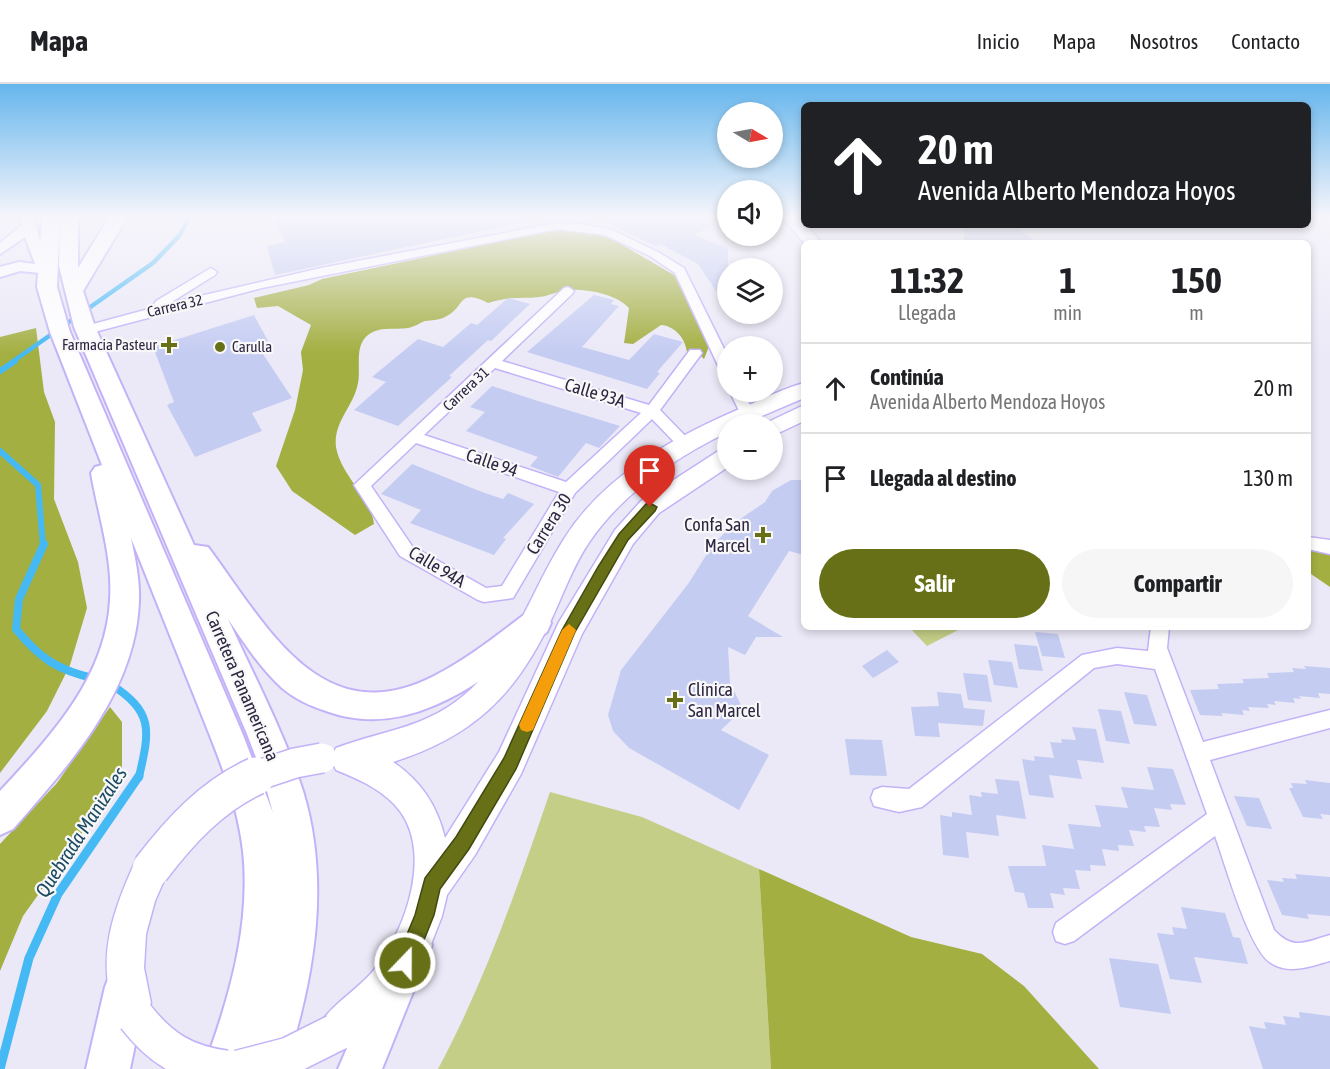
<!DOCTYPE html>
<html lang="es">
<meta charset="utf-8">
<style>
:root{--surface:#fff;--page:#f6f6f6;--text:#202124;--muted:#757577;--line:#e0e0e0;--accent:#677017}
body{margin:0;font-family:"Asap Condensed",sans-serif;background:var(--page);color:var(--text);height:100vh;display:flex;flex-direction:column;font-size:22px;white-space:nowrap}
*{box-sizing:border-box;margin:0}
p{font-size:20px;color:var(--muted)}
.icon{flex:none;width:33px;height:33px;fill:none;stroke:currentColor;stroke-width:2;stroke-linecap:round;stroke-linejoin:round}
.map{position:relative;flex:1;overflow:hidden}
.side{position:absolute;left:801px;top:156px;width:510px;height:390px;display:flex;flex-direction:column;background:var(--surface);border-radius:9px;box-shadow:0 3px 9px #0003}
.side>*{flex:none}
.top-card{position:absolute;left:801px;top:18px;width:510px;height:126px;border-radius:9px;box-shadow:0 3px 9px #0003;background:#202124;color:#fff;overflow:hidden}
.needle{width:39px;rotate:100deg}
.controls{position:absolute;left:717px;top:18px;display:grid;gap:12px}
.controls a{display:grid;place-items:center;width:66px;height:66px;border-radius:50%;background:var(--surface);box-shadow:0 3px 9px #0003;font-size:30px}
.pin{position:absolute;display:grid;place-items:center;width:51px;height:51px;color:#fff;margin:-62px -26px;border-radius:50% 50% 50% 0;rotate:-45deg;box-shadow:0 0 6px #0007}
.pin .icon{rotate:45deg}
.me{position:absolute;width:66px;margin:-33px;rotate:22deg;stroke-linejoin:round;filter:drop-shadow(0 0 4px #0008)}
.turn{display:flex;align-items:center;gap:21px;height:126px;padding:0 18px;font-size:27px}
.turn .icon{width:78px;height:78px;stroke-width:2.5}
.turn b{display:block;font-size:42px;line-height:51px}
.eta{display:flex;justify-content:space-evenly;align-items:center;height:102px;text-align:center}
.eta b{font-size:36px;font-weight:700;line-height:42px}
.cta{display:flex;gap:12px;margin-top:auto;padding:12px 18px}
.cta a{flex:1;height:69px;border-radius:36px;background:var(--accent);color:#fff;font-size:24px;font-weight:700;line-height:69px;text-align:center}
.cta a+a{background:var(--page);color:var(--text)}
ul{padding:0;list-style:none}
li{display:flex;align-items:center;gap:18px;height:90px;padding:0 18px;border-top:2px solid var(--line)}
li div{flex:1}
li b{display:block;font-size:22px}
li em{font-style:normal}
header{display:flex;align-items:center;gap:36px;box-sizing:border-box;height:84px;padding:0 30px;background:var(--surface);border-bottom:2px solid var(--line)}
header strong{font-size:28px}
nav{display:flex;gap:33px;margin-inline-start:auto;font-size:21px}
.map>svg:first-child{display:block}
.green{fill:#c4ce87}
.forest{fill:#a3af41}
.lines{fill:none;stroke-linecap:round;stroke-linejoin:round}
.stream-far3{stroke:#44b9f4;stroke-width:4.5}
.stream-far2{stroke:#44b9f4;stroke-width:6}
.stream-far1{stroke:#44b9f4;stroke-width:8}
.stream{stroke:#44b9f4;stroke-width:9}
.building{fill:#c4ccf2}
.minor-casing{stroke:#c3b2f8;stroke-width:3}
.tertiary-casing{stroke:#c3b2f8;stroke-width:4}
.primary-casing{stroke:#c3b2f8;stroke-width:3}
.trunk-casing{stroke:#c3b2f8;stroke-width:4}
.minor{fill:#fff;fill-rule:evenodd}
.tertiary{fill:#fff;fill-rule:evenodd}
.primary{fill:#fff;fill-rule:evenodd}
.trunk{fill:#fff;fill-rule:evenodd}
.primary-bridge-far1-casing{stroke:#c3b2f8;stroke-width:32;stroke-linecap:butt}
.primary-bridge-casing{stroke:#c3b2f8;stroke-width:40;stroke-linecap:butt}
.primary-bridge-far1{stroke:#fff;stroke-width:29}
.primary-bridge{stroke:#fff;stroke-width:37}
.route{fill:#677017;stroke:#43490f;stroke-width:1.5}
.slow{fill:#f59e0b}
.poi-dot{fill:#677017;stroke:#f8f8f8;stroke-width:2}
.labels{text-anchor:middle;stroke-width:4.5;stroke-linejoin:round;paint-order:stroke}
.far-street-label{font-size:15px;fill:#2d2541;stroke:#f8f8f8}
.far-poi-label{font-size:15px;fill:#2d2541;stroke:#f8f8f8;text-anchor:end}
.street-label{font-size:18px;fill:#2d2541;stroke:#f8f8f8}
.poi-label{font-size:18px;fill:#2d2541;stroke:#f8f8f8;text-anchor:end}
.water-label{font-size:20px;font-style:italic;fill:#1b4a63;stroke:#f8f8f8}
</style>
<header>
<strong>Mapa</strong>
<nav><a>Inicio</a><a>Mapa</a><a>Nosotros</a><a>Contacto</a></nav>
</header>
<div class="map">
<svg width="1330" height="985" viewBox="0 0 1330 985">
<rect width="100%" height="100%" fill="#ebe9f7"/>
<g class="green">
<path d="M909 543H964L927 562Z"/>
<path d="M550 708 642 733 759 785 771 985H438C485 897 518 802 550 708Z"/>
</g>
<g class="forest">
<path d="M564 146 590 148 614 156 674 191 710 260 704 275 695 266 687 268C685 254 675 242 661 241L633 260 624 259 629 224C617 210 585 204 567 206 558 207 549 212 539 213 519 215 509 212 488 219 456 203 466 225 443 234 438 236 431 236 425 237 420 239 414 243 408 244 395 246 379 242 368 251 354 262 361 283 358 299 354 322 333 338 336 363 341 392 371 413 374 440L355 451 292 407 276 382 295 326 303 286 301 268 311 241 278 222 257 224 254 214 309 201 322 195 535 150Z"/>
<path d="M36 244 44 308 55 338 54 415 78 478 87 524 70 581 47 627 0 689V253Z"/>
<path d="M1308 459 1330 463V503L1308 488Z"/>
<path d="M110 623 122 638V693L23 832 0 887V760L57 699Z"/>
<path d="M759 785 911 853 982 870 1024 902 1099 985H771Z"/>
</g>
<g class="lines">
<path class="stream-far3" d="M12 278 153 179 179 152 190 132"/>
<g class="stream-far2">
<path d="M0 287 15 277"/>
<path d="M0 367 38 401 43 462"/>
</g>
<g class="stream-far1">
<path d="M44 460 19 515 16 545C41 576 58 586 96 595"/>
<path d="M109 599C154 628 150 645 139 693"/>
</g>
<path class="stream" d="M0 985 29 874 58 810 139 692"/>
</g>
<g class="building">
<path d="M274 132H519L520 139 275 191 267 162 285 158Z"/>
<path d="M591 132H692L712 142 694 151 728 164V225L698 180 660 160 656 162Z"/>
<path d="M963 141H1014L1037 159H965Z"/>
<path d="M594 211 614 216 611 220 619 222 582 263 629 276 654 250 683 258 657 288 660 289 647 305 527 268Z"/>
<path d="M508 214 530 220 491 257 488 256 449 292 452 293 398 342 354 326 386 298 372 293 418 255 443 263 471 239 477 241Z"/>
<path d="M254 231 268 257 257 261 292 314 252 329 262 347 195 373 167 321 174 318 153 263Z"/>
<path d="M492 302 538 317 620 342 599 364 586 359 558 393 530 382 538 373 466 347 485 328 470 323Z"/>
<path d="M412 380 482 408 503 415 508 409 534 420 503 454 506 455 494 471 410 439 421 426 381 410Z"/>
<path d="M791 396H804V471L789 467 748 532 783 553H756L745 571 728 563 730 599 741 621 740 628 721 646 769 671 739 726 629 664 613 647 608 631 621 586 688 500 712 462 733 440 765 418 772 407Z"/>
<path d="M1035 548 1058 550 1065 574 1042 572Z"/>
<path d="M1014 560 1037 562 1043 587 1019 585Z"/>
<path d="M887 566 899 578 873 594 862 582Z"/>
<path d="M988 576 1012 578 1018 604 994 601Z"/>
<path d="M1304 582 1330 584V610L1318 609 1320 614 1299 612 1301 615 1293 614 1295 619 1274 617 1276 621 1267 620 1269 624 1248 623 1250 627 1242 626 1244 631 1221 629 1223 632 1200 631 1190 606 1219 605 1217 600 1244 599 1242 595 1269 594 1267 589 1294 588 1292 584 1306 585Z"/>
<path d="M963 589 987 591 992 618 968 616Z"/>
<path d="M937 608 961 610 964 624 985 626 983 642 938 639 940 653 915 652 911 623 939 622Z"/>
<path d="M1124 608 1147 611 1157 642 1134 640Z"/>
<path d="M1098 625 1121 627 1130 660 1106 657Z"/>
<path d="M1072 643 1096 645 1104 679 1077 676 1082 695 1049 691 1054 714 1029 711 1022 675 1035 677 1034 672 1054 674 1050 658 1062 659 1061 655 1076 656Z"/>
<path d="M845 655 882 656 887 692 850 691Z"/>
<path d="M1147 683 1173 685 1186 721 1170 720 1172 726 1154 724 1160 743 1144 742 1146 748 1129 746 1134 762 1118 761 1119 767 1102 765 1106 782 1090 781 1091 787 1075 786 1080 805 1063 804 1065 811 1050 809 1054 824H1028L1024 809 1015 808 1008 782H1046L1042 761 1074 765 1068 740 1101 743 1095 721 1128 724 1121 703 1154 706Z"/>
<path d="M995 695 1019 697 1026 735 996 731 999 752 966 748 969 774 943 771 940 731 952 733V728L972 731 969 711 982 713 981 708 998 710Z"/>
<path d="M1305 696 1330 699V731L1320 730 1323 735 1303 733 1289 704H1293L1291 699 1307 700Z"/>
<path d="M1234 712 1259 714 1272 745 1247 742Z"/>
<path d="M1295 790 1330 793V832L1307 830 1309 835 1282 831 1267 796 1284 798 1282 794 1297 795Z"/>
<path d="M1181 823 1225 829 1233 853 1240 854 1248 880 1194 873 1202 899 1170 895 1157 849 1174 851 1172 843 1187 845Z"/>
<path d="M1109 874 1158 880 1171 930 1120 923Z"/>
<path d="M1299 928 1330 932V985H1263L1249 942 1266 945 1264 938 1286 941 1283 932 1300 934Z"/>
</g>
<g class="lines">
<g class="minor-casing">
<g id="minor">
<path d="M557 139 583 140 612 146 658 168 684 184 728 273V292L721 288 675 189 650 172 605 151 557 145 262 204 87 250 80 246 82 243 156 223 154 220 156 217 211 184 217 188 215 191 170 219 321 184Z"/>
<path d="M568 203 574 207 572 210 502 277 649 321 690 266H700L702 269 660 326 692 359 689 363H679L652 335 575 409 513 514 484 518 478 516 400 472 354 401 564 204ZM495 284 641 329 566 398 424 351ZM416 359 559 408 502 502 486 504 412 462 371 402Z"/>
<path d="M730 308H744L754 330 752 333H742Z"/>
<path d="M1308 453 1330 456V470L1308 465Z"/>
<path d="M1151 543H1169L1167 564 1203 658 1330 626V644L1210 676 1274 846C1294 867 1305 858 1330 851V877C1311 882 1289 891 1271 879 1249 866 1225 779 1215 752L1074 857 1065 860 1056 857 1053 848 1056 839 1207 730 1155 585 1117 580 1094 584 922 723 899 728 874 722 871 714 874 706 882 703 909 705 1082 571 1117 564 1148 567Z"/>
</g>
</g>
<g class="tertiary-casing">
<path id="tertiary" d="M19 132H33L45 173 53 187 51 190 20 187 0 193V183L19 178 35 180 25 153 0 170V159L22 141Z"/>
</g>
<g class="primary-casing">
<g id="primary">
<path d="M781 132H798L822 159H804Z"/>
<path d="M804 299V314L743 340H728V348C676 373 623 409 590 457 574 480 564 508 552 534 516 611 474 652 393 678 421 697 437 721 445 754L499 668 559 538 615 446 641 417 720 366 728 364V383L659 429 633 460 582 550 521 690 475 771 447 811 442 832 424 878 406 908 386 931 349 963 335 969 321 963 315 949C326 923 356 908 374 886 406 847 436 763 394 720 377 703 358 695 336 686L331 675 336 664C386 645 428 645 471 605 516 563 532 505 564 455 605 389 680 350 749 321 767 313 785 304 804 299Z"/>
<path d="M804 321V337L772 352V340H764Z"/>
<path d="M151 767 164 772 169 785 155 817 146 850 144 884 151 919 145 933 131 939 117 933C94 877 113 825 138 772Z"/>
</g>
</g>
<g class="trunk-casing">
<g id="trunk">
<path d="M42 132H60L57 203 70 248 243 651 273 729 262 689 247 650 74 243 59 182 60 132H78V184L110 132H128L83 207 95 243 194 461 208 463C265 539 320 651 434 592 467 575 496 552 525 530L536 527 547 530 551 539 547 548C483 596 411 658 326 627 310 622 295 615 282 604 261 585 244 559 228 535 254 592 284 648 303 707 331 799 314 896 285 985H203C229 916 251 841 243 767 237 715 216 667 197 619 175 564 153 509 131 454 135 474 140 496 139 517 136 608 69 681 13 745L0 751V707C50 653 106 594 110 516 113 474 98 430 91 389L95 383 102 381 50 248 37 203Z"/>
<path d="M412 841 426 847 432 861 382 985H338L398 847Z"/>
<path d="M126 882 141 888 147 903 130 985H86L105 903 111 888Z"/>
</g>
</g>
<use href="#minor" class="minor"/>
<use href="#tertiary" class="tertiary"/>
<use href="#primary" class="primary"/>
<use href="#trunk" class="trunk"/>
<g class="primary-bridge-far1-casing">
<path id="primary-bridge-far1" d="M253 693 295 679 322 674"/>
</g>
<g class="primary-bridge-casing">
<g id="primary-bridge">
<path d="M151 785C180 747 212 712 256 692"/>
<path d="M136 933C161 965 186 980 226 985"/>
<path d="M239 985 289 972 335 949"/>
</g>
</g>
<use href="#primary-bridge-far1" class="primary-bridge-far1"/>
<use href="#primary-bridge" class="primary-bridge"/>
</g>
<linearGradient id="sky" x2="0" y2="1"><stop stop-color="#66b6ed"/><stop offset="0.49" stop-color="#f6f5fb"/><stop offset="1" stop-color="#f6f5fb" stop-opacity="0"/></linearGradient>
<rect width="1330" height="270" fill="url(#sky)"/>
<path class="route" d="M650 419 657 423 655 427 628 456 575 548 516 685 469 765 440 805 434 831 412 886 405 889 398 886 395 879 415 831 425 794 456 753 504 674 562 546 598 483 619 450 646 420Z"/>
<path class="slow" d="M569 540 576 546 535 641 533 646 527 648 521 646 519 641 562 546Z"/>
<g class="poi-dot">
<path d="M166 252h6v6h6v6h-6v6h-6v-6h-6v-6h6z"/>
<circle cx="220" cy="263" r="6"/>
<path d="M760 442h6v6h6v6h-6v6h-6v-6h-6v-6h6z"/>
<path d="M672 607h6v6h6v6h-6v6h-6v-6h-6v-6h6z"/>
</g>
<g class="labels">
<g class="far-street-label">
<text transform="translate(175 222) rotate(-13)" y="5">Carrera 32</text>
<text transform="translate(466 305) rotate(-43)" y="5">Carrera 31</text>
</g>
<g class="far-poi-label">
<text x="157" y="266">Farmacia Pasteur</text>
<text x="232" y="268" text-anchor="start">Carulla</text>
</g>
<g class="street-label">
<text transform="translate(595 309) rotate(17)" y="6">Calle 93A</text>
<text transform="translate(492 379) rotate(19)" y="6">Calle 94</text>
<text transform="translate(549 440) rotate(-58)" y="6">Carrera 30</text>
<text transform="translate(437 483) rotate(31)" y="6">Calle 94A</text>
<text transform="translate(242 602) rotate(67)" y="6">Carretera Panamericana</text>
</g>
<g class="poi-label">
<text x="750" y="447">Confa San<tspan x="750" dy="21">Marcel</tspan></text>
<text x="688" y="612" text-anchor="start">Clínica<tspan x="688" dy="21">San Marcel</tspan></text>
</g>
<g class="water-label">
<text transform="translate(81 748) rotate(-57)" y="7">Quebrada Manizales</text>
</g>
</g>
</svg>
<div class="controls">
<a><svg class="needle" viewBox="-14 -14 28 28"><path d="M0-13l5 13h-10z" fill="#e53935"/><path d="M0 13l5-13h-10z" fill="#757577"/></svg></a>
<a><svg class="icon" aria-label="sound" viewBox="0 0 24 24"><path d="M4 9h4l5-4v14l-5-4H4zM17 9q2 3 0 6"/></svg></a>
<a><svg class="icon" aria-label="layers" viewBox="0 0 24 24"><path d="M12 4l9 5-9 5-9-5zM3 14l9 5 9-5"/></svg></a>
<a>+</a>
<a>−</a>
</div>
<div class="pin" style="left:650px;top:423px;background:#d93025"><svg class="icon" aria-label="arrive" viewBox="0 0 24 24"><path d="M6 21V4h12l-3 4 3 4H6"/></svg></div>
<svg class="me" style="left:405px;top:879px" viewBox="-20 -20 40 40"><circle r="17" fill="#677017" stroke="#fff" stroke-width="3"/><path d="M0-11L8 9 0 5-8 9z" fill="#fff"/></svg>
<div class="top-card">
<div class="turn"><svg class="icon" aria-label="ahead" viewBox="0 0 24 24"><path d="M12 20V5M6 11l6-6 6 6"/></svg><div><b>20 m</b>Avenida Alberto Mendoza Hoyos</div></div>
</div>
<section class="side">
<div class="eta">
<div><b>11:32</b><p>Llegada</p></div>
<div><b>1</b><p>min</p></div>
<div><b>150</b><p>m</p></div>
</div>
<ul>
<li><svg class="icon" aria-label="ahead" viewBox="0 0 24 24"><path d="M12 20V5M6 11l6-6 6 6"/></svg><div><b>Continúa</b><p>Avenida Alberto Mendoza Hoyos</p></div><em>20 m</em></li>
<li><svg class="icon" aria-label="arrive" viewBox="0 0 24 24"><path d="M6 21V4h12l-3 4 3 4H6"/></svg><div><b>Llegada al destino</b></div><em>130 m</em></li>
</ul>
<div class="cta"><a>Salir</a><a>Compartir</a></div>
</section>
</div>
